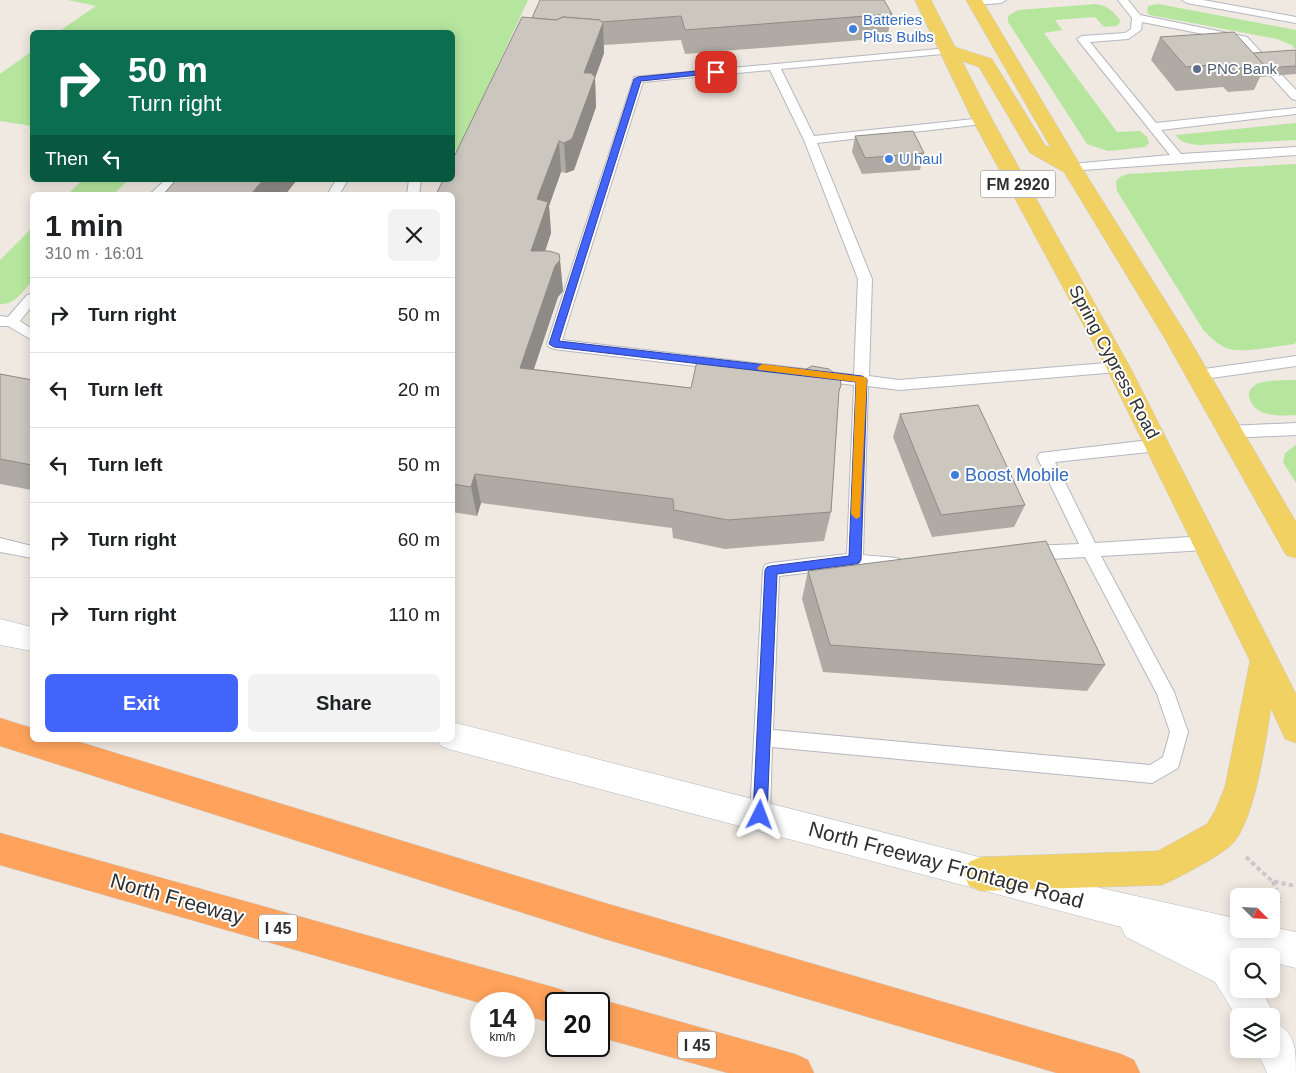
<!DOCTYPE html>
<meta charset="utf-8">
<style>
:root{--surface:#fff;--page:#f2f2f2;--text:#202124;--muted:#757577;--line:#e0e0e0;--accent:#4264fb}
body{margin:0;font-family:Helvetica,sans-serif;background:var(--page);color:var(--text);height:100vh;display:flex;flex-direction:column;font-size:19px;white-space:nowrap}
*{box-sizing:border-box;margin:0}
p{font-size:16px;color:var(--muted)}
.icon{flex:none;width:28px;height:28px;fill:none;stroke:currentColor;stroke-width:2;stroke-linecap:round;stroke-linejoin:round}
.map{position:relative;flex:1;overflow:hidden}
.details{position:absolute;left:30px;top:192px;width:425px;height:550px;display:flex;flex-direction:column;background:var(--surface);border-radius:8px;box-shadow:0 2px 12px #0003}
.details>*{flex:none}
.banner{position:absolute;left:30px;top:30px;width:425px;height:152px;border-radius:8px;box-shadow:0 2px 12px #0003;background:#0b6e4f;color:#fff;overflow:hidden}
.needle{width:32px;rotate:114deg}
.buttons{position:absolute;left:1230px;top:888px;display:grid;gap:10px}
.buttons a{display:grid;place-items:center;width:50px;height:50px;border-radius:8px;background:var(--surface);box-shadow:0 2px 12px #0003;font-size:25px}
.speed{position:absolute;left:470px;top:992px;display:flex;gap:10px;font-size:25px;font-weight:700;text-align:center}
.speed>*{display:grid;place-content:center;width:65px;height:65px;border-radius:50%;background:var(--surface);box-shadow:0 2px 12px #0003;line-height:1}
.speed small{font-size:12px;font-weight:400}
.speed .limit{border:2px solid #111;border-radius:8px;background:#fff;color:#111}
.pin{position:absolute;display:grid;place-items:center;width:42px;height:42px;color:#fff;margin:-21px;border-radius:10px;box-shadow:0 2px 8px #0006}
.me{position:absolute;width:55px;margin:-28px;rotate:3deg;stroke-linejoin:round;filter:drop-shadow(0 0 4px #0008)}
.turn{display:flex;align-items:center;gap:18px;height:105px;padding:0 15px;font-size:22px}
.turn .icon{width:65px;height:65px;stroke-width:2.5}
.turn b{display:block;font-size:35px;line-height:42px}
.then{display:flex;align-items:center;height:48px;padding:0 15px;background:#0003;gap:10px;font-size:19px}
.round{display:grid;place-items:center;flex:none;width:52px;height:52px;border-radius:8px;background:var(--page)}
.summary{display:flex;align-items:center;justify-content:space-between;height:85px;padding:0 15px}
h1{font-size:30px;font-weight:700;line-height:38px}
.button{display:flex;gap:10px;margin-top:auto;padding:10px 15px}
.button a{flex:1;height:58px;border-radius:8px;background:var(--accent);color:#fff;font-size:20px;font-weight:700;line-height:58px;text-align:center}
.button a+a{background:var(--page);color:var(--text)}
ul{padding:0;list-style:none}
li{display:flex;align-items:center;gap:15px;height:75px;padding:0 15px;border-top:1px solid var(--line)}
li div{flex:1}
li b{display:block;font-size:19px}
li em{font-style:normal}
.map>svg:first-child{display:block}
.green{fill:#b6e59e}
.lines{fill:none;stroke-linecap:round;stroke-linejoin:round}
.service-casing{stroke:#b4b7c1;stroke-width:2}
.secondary-casing{stroke:#b4b7c1;stroke-width:1}
.primary-casing{stroke:#c9c9c9;stroke-width:1}
.motorway-casing{stroke:#c9c9c9;stroke-width:1}
.path{stroke:#c9c9c9;stroke-width:4;stroke-dasharray:4.5 3;stroke-linecap:butt}
.service{fill:#fff;fill-rule:evenodd}
.secondary{fill:#fff;fill-rule:evenodd}
.primary{fill:#f2d163;fill-rule:evenodd}
.motorway{fill:#ffa35c;fill-rule:evenodd}
.wall{fill:#afaba4}
.shaded-wall{fill:#8e8b86}
.building{fill:#cbc7bf;stroke:#8e8b86}
.route{fill:#4264fb;stroke:#2b41a3}
.slow{fill:#f59e0b}
.shop-dot{fill:#3f7fe0;stroke:#fff;stroke-width:2}
.service-dot{fill:#5c6f8a;stroke:#fff;stroke-width:2}
.labels{text-anchor:middle;stroke-width:4;stroke-linejoin:round;paint-order:stroke}
.far-shop-label{font-size:15px;fill:#366cbe;stroke:#fff;text-anchor:start}
.far-service-label{font-size:15px;fill:#4e5e75;stroke:#fff;text-anchor:start}
.shield{fill:#fff;stroke:#6d6d6d;stroke-width:1}
.shield-label{font-size:16px;font-weight:bold;fill:#2e2e2e}
.street-label{font-size:18px;fill:#2e2e2e;stroke:#fff}
.shop-label{font-size:18px;fill:#366cbe;stroke:#fff;text-anchor:start}
.near-street-label{font-size:21px;fill:#2e2e2e;stroke:#fff}
</style>
<div class="map">
<svg width="1296" height="1073" viewBox="0 0 1296 1073">
<rect width="100%" height="100%" fill="#efe9e1"/>
<g class="green">
<path d="M68 0H528L458 151 452 150V32H58L96 6Z"/>
<path d="M1096 4C1108 6 1113 11 1120 20L1119 24 1116 26 1104 27 1095 17 1055 20 1062 30 1044 33 1117 132 1140 131 1147 137 1149 143 1145 147 1108 151 1087 144 1008 22V16L1018 10Z"/>
<path d="M1158 4 1296 30V50L1292 45 1277 39 1150 15 1147 12 1148 6Z"/>
<path d="M32 51V126L0 121V74Z"/>
<path d="M1296 123V140L1198 145C1191 144 1180 143 1176 135Z"/>
<path d="M1296 164V342L1294 344C1276 346 1243 354 1226 348 1217 344 1211 337 1204 331L1117 191 1116 181 1120 177 1128 174Z"/>
<path d="M82 180H128L113 195H67Z"/>
<path d="M32 228V281C23 291 15 305 0 304V260Z"/>
<path d="M1296 380V415C1280 416 1253 418 1249 396 1248 391 1252 387 1257 384 1267 379 1284 381 1296 380Z"/>
<path d="M1296 445V483L1283 462 1285 453Z"/>
</g>
<g class="lines">
<g class="service-casing">
<g id="service">
<path d="M971 0H1006L1001 3 975 5 971 4Z"/>
<path d="M1118 0H1128L1140 15 1247 37 1296 90V100L1292 99 1239 41 1142 22 1141 30 1128 39 1090 42 1156 123 1296 108V114L1161 130 1181 154 1296 147V155L1068 171 1066 168 1068 165 1072 164 1170 155 1077 39 1082 36 1125 33 1131 29 1132 18Z"/>
<path d="M1182 0H1203L1296 17V23L1187 3Z"/>
<path d="M949 48 953 49 954 51 953 53 781 69 814 136 983 118 989 121 983 124 817 143 872 279 869 376 899 380 1118 362 1123 363 1125 367 1123 371 1118 372 899 390 868 386 863 555C875 557 889 556 900 559L902 564 900 569 885 572 855 567 779 576 773 730 1150 765 1163 757 1170 732 1157 694 1085 557 1031 560 1025 558 1023 553 1025 548 1031 546 1079 544 1037 457 1040 453 1158 439 1163 441 1166 445 1163 449 1158 451 1055 462 1095 543 1206 536 1212 538 1214 543 1212 548 1206 550 1101 556 1174 692 1188 732 1178 768 1152 783 772 747 770 815 767 822 760 824 753 822 750 815 763 570 765 565 771 563 847 554 854 385 554 349 549 347 547 344 634 77ZM770 70 804 140 858 279 854 375 562 340 643 82Z"/>
<path d="M165 180H178L162 195H149Z"/>
<path d="M336 180H348L339 195H327Z"/>
<path d="M409 180H421L419 195H407Z"/>
<path d="M32 294V306L20 321 32 329V340L8 326H0V316L8 317 27 295Z"/>
<path d="M1296 356V366L1197 380 1192 379 1190 375 1192 371 1197 370Z"/>
<path d="M1296 423V435L1229 438 1224 436 1221 432 1224 428 1229 426Z"/>
<path d="M0 538 32 546V558L0 552Z"/>
</g>
</g>
<g class="secondary-casing">
<g id="secondary">
<path d="M0 619 32 627V651L0 645Z"/>
<path d="M452 722 1096 887 1239 919V929H1271V927L1296 932V968L1271 962V956H1246L1236 954 1241 956H1239V989H1261L1275 1016 1273 1022C1296 1032 1296 1049 1296 1073H1267C1264 1064 1259 1057 1256 1049H1271V1016H1239V1021L1215 982 1126 937 1121 927 452 750 441 746 438 740H452Z"/>
</g>
</g>
<g class="primary-casing">
<path id="primary" d="M915 0H931L955 47 992 59 1045 145 1051 148 966 0H982L1082 168 1188 337 1296 522V558L1286 555 1164 337 1064 172 1030 153 979 67 962 61 993 121 1130 367 1296 694V743L1285 739 1271 708C1266 739 1254 828 1229 847 1214 859 1180 877 1162 885L981 891 969 886 964 874 969 862 981 857 1158 851 1207 824 1215 811 1225 787 1250 661 1106 367 973 121Z"/>
</g>
<g class="motorway-casing">
<g id="motorway">
<path d="M0 718 32 728V740H73L605 903 1121 1054 1134 1060 1140 1073H1057L605 939 0 746Z"/>
<path d="M0 833 556 988 569 993 573 1004H556V1024L524 1015V1004H484L0 865Z"/>
<path d="M599 999 795 1054 808 1060 814 1073H728L599 1037V1004H589Z"/>
</g>
</g>
<g class="path">
<path d="M1246 857 1272 881 1295 886"/>
<path d="M1273 881 1280 903"/>
</g>
<use href="#service" class="service"/>
<use href="#secondary" class="secondary"/>
<use href="#primary" class="primary"/>
<use href="#motorway" class="motorway"/>
</g>
<g class="wall">
<path d="M892 14 887 38 685 54 681 40 604 45V53L595 78 596 107 574 170 566 173 561 172 549 206 551 233 545 251 559 254 563 291 558 297 534 369 691 388 838 398 831 512 824 541 725 549 673 538 672 528 481 503 477 516 452 512V195L532 18Z"/>
<path d="M1160 37 1253 53 1296 51V74L1260 77 1254 90 1228 92 1223 87 1176 91 1151 60Z"/>
<path d="M855 136 924 153 920 170 862 174 852 152Z"/>
<path d="M0 374 32 380V490L0 484Z"/>
<path d="M900 414 1025 505 1014 527 932 537 893 437Z"/>
<path d="M808 571 1105 665 1087 691 823 672 802 599Z"/>
</g>
<g class="shaded-wall">
<path d="M603 23 604 53 595 78 596 107 574 170 566 173 564 143 584 73Z"/>
<path d="M559 141 561 172 549 206 551 233 535 282 531 251 537 199Z"/>
<path d="M263 180H297L285 195H250Z"/>
<path d="M560 260 563 291 558 297 524 398 520 368 555 266Z"/>
<path d="M475 474 481 503 477 516 471 487Z"/>
</g>
<g class="building">
<path d="M540 0H884L892 14 685 30 681 16 602 22 600 20 563 17 556 20 532 18Z"/>
<path d="M522 17 556 20 563 17 600 20 603 23 584 73H591L595 77 572 139 564 143 559 141 537 199 548 202 531 251H549L559 254 560 260 555 266 520 368 691 388 697 361 799 373 812 366 829 369 840 378 841 385 839 391 831 512 728 520 674 510 673 499 475 474 471 487 452 484V195H436L443 180H452V161Z"/>
<path d="M1234 32 1265 66 1239 68 1234 63 1186 67 1160 37Z"/>
<path d="M1295 50 1296 51V66L1264 68 1265 66 1253 53Z"/>
<path d="M913 131 924 153 865 158 855 136Z"/>
<path d="M176 180H263L250 195H163Z"/>
<path d="M0 374 32 380V465L0 459Z"/>
<path d="M978 405 1025 505 941 515 900 414Z"/>
<path d="M1046 541 1105 665 830 645 808 571Z"/>
</g>
<path class="route" d="M716 69 719 72 718 73 641 81 559 341 862 376 867 379 861 560 859 563 855 564 777 574 767 815 765 820 760 822 755 820 753 815 765 570 767 567 771 566 849 556 856 382 554 347 549 344 634 79 638 77Z"/>
<path class="slow" d="M762 364 865 377 867 379 860 517 856 519 851 514 856 382 759 370 757 368Z"/>
<g class="shop-dot">
<circle cx="853" cy="29" r="5"/>
<circle cx="889" cy="159" r="5"/>
<circle cx="955" cy="475" r="5"/>
</g>
<circle class="service-dot" cx="1197" cy="69" r="5"/>
<g class="labels">
<g class="far-shop-label">
<text x="863" y="25">Batteries<tspan x="863" dy="17">Plus Bulbs</tspan></text>
<text x="899" y="164">U haul</text>
</g>
<g class="far-service-label">
<text x="1207" y="74">PNC Bank</text>
</g>
<g class="shield">
<rect x="980.5" y="170.5" width="75" height="27" rx="4"/>
<rect x="259" y="914.5" width="38" height="27" rx="4"/>
<rect x="678" y="1031.5" width="38" height="27" rx="4"/>
</g>
<g class="shield-label">
<text x="1018" y="190">FM 2920</text>
<text x="278" y="934">I 45</text>
<text x="697" y="1051">I 45</text>
</g>
<g class="street-label">
<text transform="translate(1114 362) rotate(62)" y="6">Spring Cypress Road</text>
</g>
<g class="shop-label">
<text x="965" y="481">Boost Mobile</text>
</g>
<g class="near-street-label">
<text transform="translate(946 865) rotate(15)" y="7">North Freeway Frontage Road</text>
<text transform="translate(177 899) rotate(16)" y="7">North Freeway</text>
</g>
</g>
</svg>
<div class="buttons">
<a><svg class="needle" viewBox="-14 -14 28 28"><path d="M0-13l5 13h-10z" fill="#e53935"/><path d="M0 13l5-13h-10z" fill="#757577"/></svg></a>
<a><svg class="icon" aria-label="search" viewBox="0 0 24 24"><circle cx="10" cy="10" r="6"/><path d="M15 15l6 6"/></svg></a>
<a><svg class="icon" aria-label="layers" viewBox="0 0 24 24"><path d="M12 4l9 5-9 5-9-5zM3 14l9 5 9-5"/></svg></a>
</div>
<div class="speed"><div>14<small>km/h</small></div><div class="limit">20</div></div>
<div class="pin" style="left:716px;top:72px;background:#d93025"><svg class="icon" aria-label="arrive" viewBox="0 0 24 24"><path d="M6 21V4h12l-3 4 3 4H6"/></svg></div>
<svg class="me" style="left:760px;top:815px" viewBox="-20 -20 40 40"><path d="M0-17L14 15 0 8-14 15z" fill="#4264fb" stroke="#fff" stroke-width="4"/></svg>
<div class="banner">
<div class="turn"><svg class="icon" aria-label="right" viewBox="0 0 24 24"><path d="M7 20v-9h11M14 6l5 5-5 5"/></svg><div><b>50 m</b>Turn right</div></div>
<div class="then">Then<svg class="icon" aria-label="left" viewBox="0 0 24 24"><path d="M17 20v-9H6M10 6l-5 5 5 5"/></svg></div>
</div>
<section class="details">
<div class="summary"><div><h1>1 min</h1><p>310 m · 16:01</p></div><a class="round"><svg class="icon" aria-label="close" viewBox="0 0 24 24"><path d="M6 6l12 12M18 6L6 18"/></svg></a></div>
<ul>
<li><svg class="icon" aria-label="right" viewBox="0 0 24 24"><path d="M7 20v-9h11M14 6l5 5-5 5"/></svg><div><b>Turn right</b></div><em>50 m</em></li>
<li><svg class="icon" aria-label="left" viewBox="0 0 24 24"><path d="M17 20v-9H6M10 6l-5 5 5 5"/></svg><div><b>Turn left</b></div><em>20 m</em></li>
<li><svg class="icon" aria-label="left" viewBox="0 0 24 24"><path d="M17 20v-9H6M10 6l-5 5 5 5"/></svg><div><b>Turn left</b></div><em>50 m</em></li>
<li><svg class="icon" aria-label="right" viewBox="0 0 24 24"><path d="M7 20v-9h11M14 6l5 5-5 5"/></svg><div><b>Turn right</b></div><em>60 m</em></li>
<li><svg class="icon" aria-label="right" viewBox="0 0 24 24"><path d="M7 20v-9h11M14 6l5 5-5 5"/></svg><div><b>Turn right</b></div><em>110 m</em></li>
</ul>
<div class="button"><a>Exit</a><a>Share</a></div>
</section>
</div>
